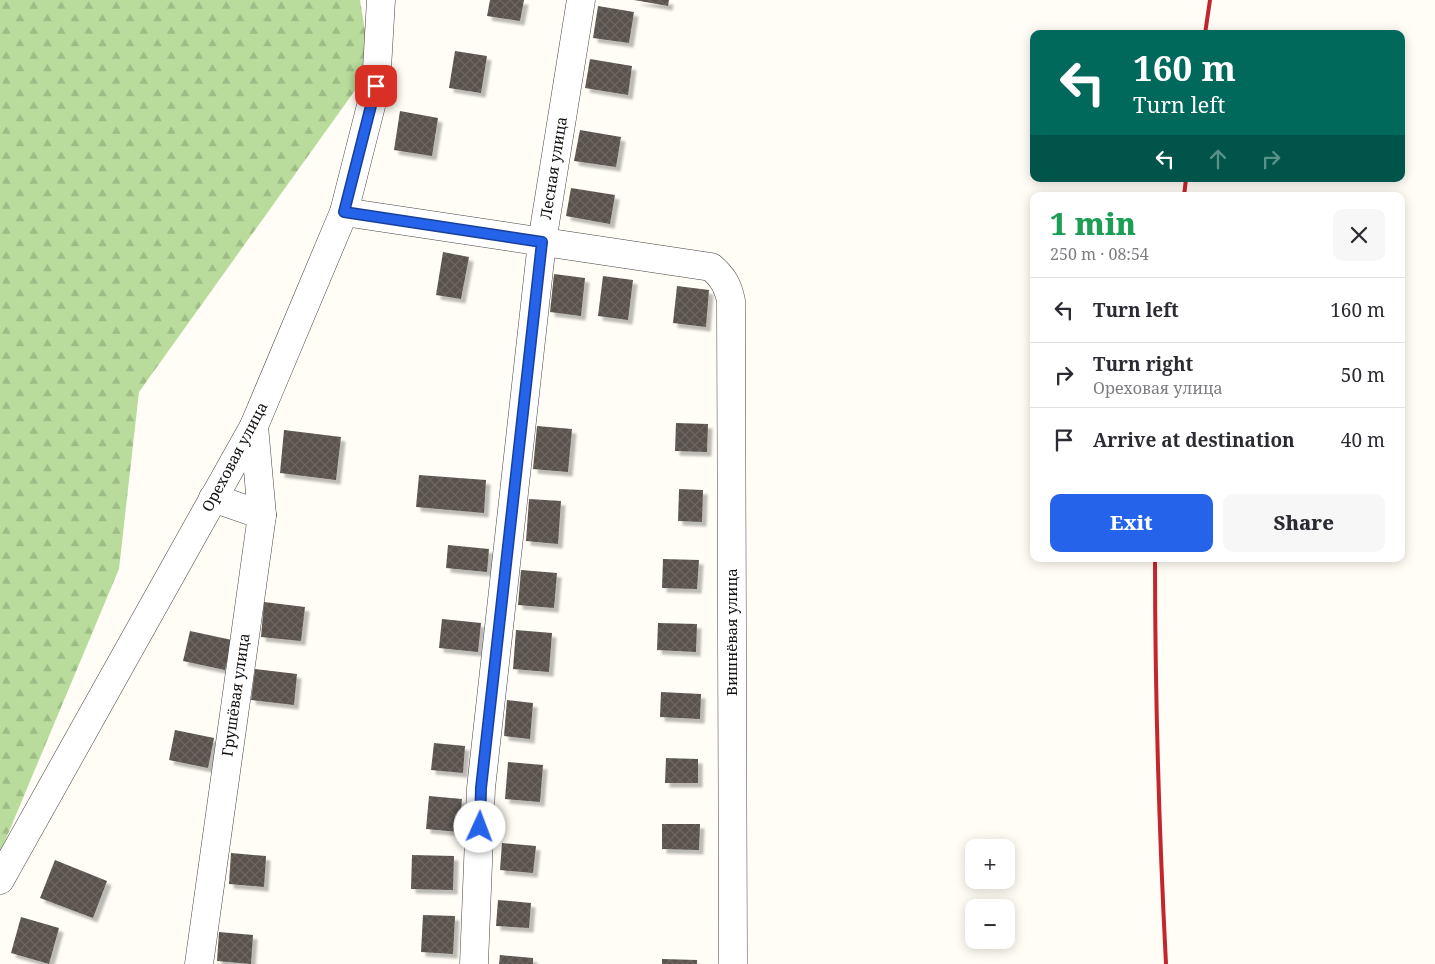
<!DOCTYPE html>
<meta charset="utf-8">
<style>
:root{--surface:#fff;--page:#f7f7f7;--text:#2b2b33;--muted:#7c7c81;--line:#e1e1e2;--accent:#2563eb}
body{margin:0;font-family:"Noto Serif",serif;background:var(--page);color:var(--text);height:100vh;display:flex;flex-direction:column;font-size:19px;white-space:nowrap}
*{box-sizing:border-box;margin:0}
p{font-size:16px;color:var(--muted)}
.icon{flex:none;width:28px;height:28px;fill:none;stroke:currentColor;stroke-width:2;stroke-linecap:round;stroke-linejoin:round}
.map{position:relative;flex:1;overflow:hidden}
.details{position:absolute;left:1030px;top:192px;width:375px;height:370px;display:flex;flex-direction:column;background:var(--surface);border-radius:10px;box-shadow:0 2px 12px #0003}
.details>*{flex:none}
.guide{position:absolute;left:1030px;top:30px;width:375px;height:152px;border-radius:10px;box-shadow:0 2px 12px #0003;background:#00695c;color:#fff;overflow:hidden}
.buttons{position:absolute;left:965px;top:839px;display:grid;gap:10px}
.buttons a{display:grid;place-items:center;width:50px;height:50px;border-radius:10px;background:var(--surface);box-shadow:0 2px 12px #0003;font-size:25px}
.pin{position:absolute;display:grid;place-items:center;width:42px;height:42px;color:#fff;margin:-21px;border-radius:10px;box-shadow:0 2px 8px #0006}
.me{position:absolute;width:55px;margin:-28px;rotate:2deg;stroke-linejoin:round;filter:drop-shadow(0 0 4px #0008)}
.turn{display:flex;align-items:center;gap:18px;height:105px;padding:0 20px;font-size:22px}
.turn .icon{width:65px;height:65px;stroke-width:2.5}
.turn b{display:block;font-size:35px;line-height:42px}
.lanes{display:flex;align-items:center;height:48px;padding:0 20px;background:#0003;justify-content:center;gap:25px;direction:ltr}
.lanes .off{opacity:.35}
.round{display:grid;place-items:center;flex:none;width:52px;height:52px;border-radius:10px;background:var(--page)}
.overview{display:flex;align-items:center;justify-content:space-between;height:85px;padding:0 20px}
h1{font-size:30px;font-weight:800;line-height:38px;color:#1e9e55}
.cta{display:flex;gap:10px;margin-top:auto;padding:10px 20px}
.cta a{flex:1;height:58px;border-radius:10px;background:var(--accent);color:#fff;font-size:20px;font-weight:800;line-height:58px;text-align:center}
.cta a+a{background:var(--page);color:var(--text)}
ul{padding:0;list-style:none}
li{display:flex;align-items:center;gap:15px;height:65px;padding:0 20px;border-top:1px solid var(--line)}
li div{flex:1}
li b{display:block;font-size:19px}
li em{font-style:normal}
.map>svg:first-child{display:block}
.forest{fill:url(#forest-firs)}
.building{fill:url(#building-cross-hatch);filter:url(#shadow)}
.lines{fill:none;stroke-linecap:round;stroke-linejoin:round}
.minor-casing{stroke:#444;stroke-width:29}
.minor{stroke:#fff;stroke-width:28}
.rail{stroke:#c4262e;stroke-width:4}
.route-casing{stroke:#184099;stroke-width:12}
.route{stroke:#2563eb;stroke-width:9}
.labels{text-anchor:middle;stroke-width:5;stroke-linejoin:round;paint-order:stroke}
.street-label{font-size:15px;fill:#111;stroke:#fff}
</style>
<div class="map">
<svg width="1435" height="964" viewBox="0 0 1435 964">
<defs>
<pattern id="forest-firs" width="22" height="20" patternUnits="userSpaceOnUse" patternTransform="scale(1.25)"><rect width="22" height="20" fill="#b9dc9c"/><path d="M5 1l3.5 6h-7zM16 11l3.5 6h-7z" fill="#9ebc85"/></pattern>
<pattern id="building-cross-hatch" width="8" height="8" patternUnits="userSpaceOnUse" patternTransform="scale(1.25)"><rect width="8" height="8" fill="#5a524d"/><path d="M0 0l8 8M0 8l8-8" fill="none" stroke="#6d6662"/></pattern>
<filter id="shadow"><feDropShadow dx="4.5" dy="4.5" stdDeviation="1" flood-color="#0004"/></filter>
</defs>
<rect width="100%" height="100%" fill="#fffdf5"/>
<path class="forest" d="M0 0H360L371 68 139 392 119 569 0 853Z"/>
<g class="building">
<path d="M490 0H524L520 21 487 16Z"/>
<path d="M634 0H669L668 6Z"/>
<path d="M598 6 634 12 629 43 593 38Z"/>
<path d="M455 51 487 56 481 93 449 88Z"/>
<path d="M590 59 632 66 628 95 585 88Z"/>
<path d="M400 111 438 118 432 156 394 150Z"/>
<path d="M580 130 621 137 616 167 574 161Z"/>
<path d="M571 188 615 195 610 224 566 216Z"/>
<path d="M443 252 469 257 461 299 436 295Z"/>
<path d="M554 274 585 278 581 316 550 312Z"/>
<path d="M603 276 633 280 628 320 598 316Z"/>
<path d="M677 286 709 290 706 327 673 323Z"/>
<path d="M676 423 708 424 707 452 675 451Z"/>
<path d="M537 426 572 429 568 472 533 469Z"/>
<path d="M284 430 341 437 336 480 280 473Z"/>
<path d="M419 475 486 480 484 513 416 507Z"/>
<path d="M679 489 703 490 702 522 678 521Z"/>
<path d="M529 499 561 501 558 544 526 541Z"/>
<path d="M448 545 489 549 487 572 446 568Z"/>
<path d="M663 559 699 560 697 589 662 588Z"/>
<path d="M521 570 557 573 554 608 518 605Z"/>
<path d="M264 602 305 607 301 641 261 637Z"/>
<path d="M442 619 481 623 478 652 439 648Z"/>
<path d="M658 623 697 624 696 652 657 650Z"/>
<path d="M516 630 552 633 549 672 513 669Z"/>
<path d="M190 631 232 640 225 670 183 661Z"/>
<path d="M255 669 297 674 294 705 251 700Z"/>
<path d="M661 692 701 694 700 719 660 717Z"/>
<path d="M507 700 533 703 530 739 504 736Z"/>
<path d="M175 730 214 738 208 768 169 760Z"/>
<path d="M434 743 465 746 463 773 431 770Z"/>
<path d="M666 758 698 759V783H665Z"/>
<path d="M508 762 543 765 540 802 505 799Z"/>
<path d="M429 796 462 799 459 832 426 829Z"/>
<path d="M662 824H700L699 850 662 849Z"/>
<path d="M502 843 536 846 533 873 500 870Z"/>
<path d="M231 853 266 856 264 887 229 884Z"/>
<path d="M412 855 454 856 453 890 411 889Z"/>
<path d="M55 860 107 881 93 918 40 898Z"/>
<path d="M498 900 531 903 529 928 496 926Z"/>
<path d="M423 915 455 916 453 954 421 952Z"/>
<path d="M21 917 59 928 49 964 11 953Z"/>
<path d="M219 932 253 935 251 964 217 961Z"/>
<path d="M500 955 533 958V964H499Z"/>
<path d="M662 959 697 960V964H662Z"/>
</g>
<g class="lines">
<g class="minor-casing">
<g id="minor">
<path d="M344 212 711 267C723 277 728 286 731 301L733 964"/>
<path d="M213 498 262 515"/>
<path d="M0 880 254 426 344 212 376 86 381 0"/>
<path d="M199 964 262 515 254 426"/>
<path d="M474 964 481 788 542 242 581 0"/>
</g>
</g>
<use href="#minor" class="minor"/>
<g class="rail">
<path d="M1205 34 1210 0"/>
<path d="M1184 196 1186 179"/>
<path d="M1155 559C1155 694 1159 829 1166 964"/>
</g>
</g>
<g class="lines">
<g class="route-casing">
<path id="route" d="M376 86 344 212 542 242 481 788 480 827"/>
</g>
<use href="#route" class="route"/>
</g>
<g class="labels">
<g class="street-label">
<text transform="translate(554 168) rotate(-81)" y="5">Лесная улица</text>
<text transform="translate(235 457) rotate(-62)" y="5">Ореховая улица</text>
<text transform="translate(732 632) rotate(-90)" y="5">Вишнёвая улица</text>
<text transform="translate(236 695) rotate(-82)" y="5">Грушёвая улица</text>
</g>
</g>
</svg>
<div class="buttons">
<a>+</a>
<a>−</a>
</div>
<div class="pin" style="left:376px;top:86px;background:#d93025"><svg class="icon" aria-label="arrive" viewBox="0 0 24 24"><path d="M6 21V4h12l-3 4 3 4H6"/></svg></div>
<svg class="me" style="left:480px;top:827px" viewBox="-20 -20 40 40"><circle r="19" fill="#fff"/><path d="M0-13L10 11 0 6-10 11z" fill="#2563eb"/></svg>
<div class="guide">
<div class="turn"><svg class="icon" aria-label="left" viewBox="0 0 24 24"><path d="M17 20v-9H6M10 6l-5 5 5 5"/></svg><div><b>160 m</b>Turn left</div></div>
<div class="lanes"><svg class="icon" aria-label="left" viewBox="0 0 24 24"><path d="M17 20v-9H6M10 6l-5 5 5 5"/></svg><svg class="icon off" aria-label="ahead" viewBox="0 0 24 24"><path d="M12 20V5M6 11l6-6 6 6"/></svg><svg class="icon off" aria-label="right" viewBox="0 0 24 24"><path d="M7 20v-9h11M14 6l5 5-5 5"/></svg></div>
</div>
<section class="details">
<div class="overview"><div><h1>1 min</h1><p>250 m · 08:54</p></div><a class="round"><svg class="icon" aria-label="close" viewBox="0 0 24 24"><path d="M6 6l12 12M18 6L6 18"/></svg></a></div>
<ul>
<li><svg class="icon" aria-label="left" viewBox="0 0 24 24"><path d="M17 20v-9H6M10 6l-5 5 5 5"/></svg><div><b>Turn left</b></div><em>160 m</em></li>
<li><svg class="icon" aria-label="right" viewBox="0 0 24 24"><path d="M7 20v-9h11M14 6l5 5-5 5"/></svg><div><b>Turn right</b><p>Ореховая улица</p></div><em>50 m</em></li>
<li><svg class="icon" aria-label="arrive" viewBox="0 0 24 24"><path d="M6 21V4h12l-3 4 3 4H6"/></svg><div><b>Arrive at destination</b></div><em>40 m</em></li>
</ul>
<div class="cta"><a>Exit</a><a>Share</a></div>
</section>
</div>
